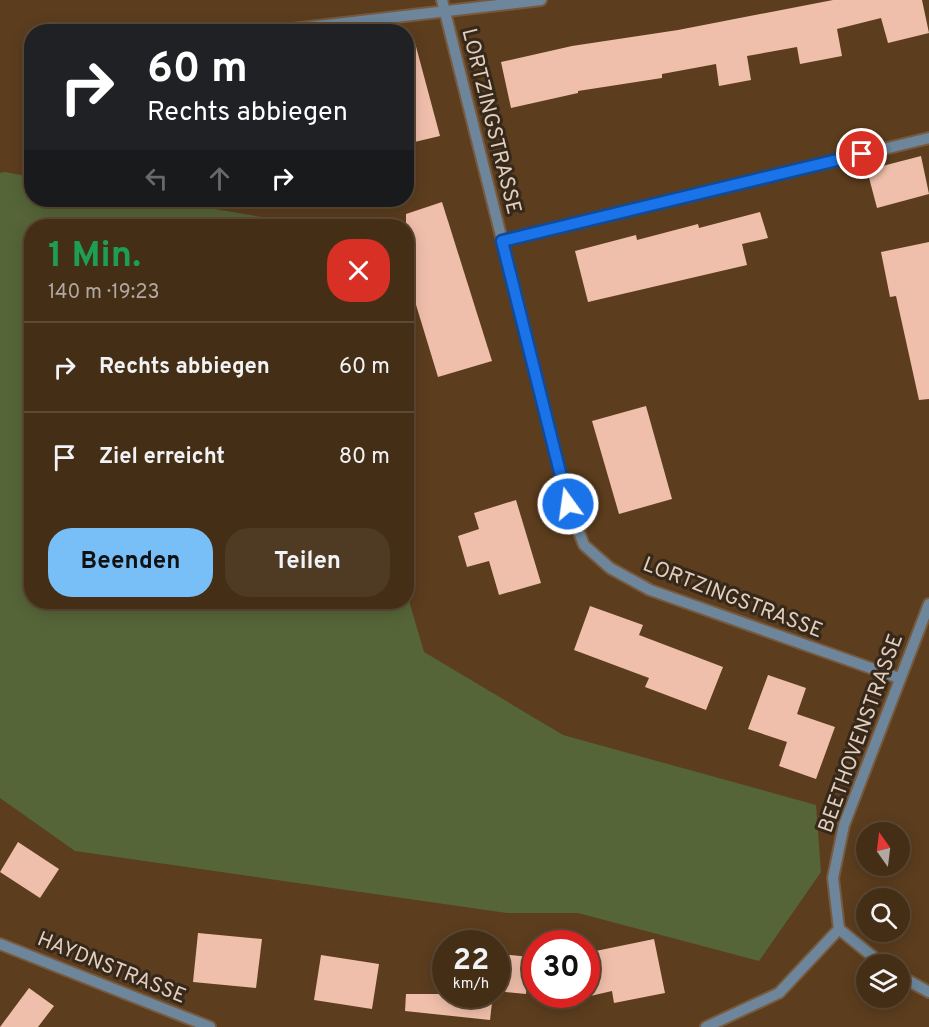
<!DOCTYPE html>
<html lang="de">
<meta charset="utf-8">
<style>
:root{--surface:#452e16;--page:#4f3a23;--text:#f1f3f6;--muted:#b0a8a1;--line:#5d4a35;--accent:#78bff7}
body{margin:0;font-family:Overpass,sans-serif;background:var(--page);color:var(--text);height:100vh;display:flex;flex-direction:column;font-size:22px;white-space:nowrap}
*{box-sizing:border-box;margin:0}
p{font-size:20px;color:var(--muted)}
.icon{flex:none;width:33px;height:33px;fill:none;stroke:currentColor;stroke-width:2;stroke-linecap:round;stroke-linejoin:round}
.map{position:relative;flex:1;overflow:hidden}
.details{position:absolute;left:24px;top:219px;width:390px;height:390px;display:flex;flex-direction:column;background:var(--surface);border-radius:24px;box-shadow:0 3px 15px #0003,0 0 0 2px var(--line)}
.details>*{flex:none}
.hud{position:absolute;left:24px;top:24px;width:390px;height:183px;border-radius:24px;box-shadow:0 3px 15px #0003,0 0 0 2px var(--line);background:#202124;color:#fff;overflow:hidden}
.needle{width:39px;rotate:346deg}
.controls{position:absolute;left:856px;top:822px;display:grid;gap:12px}
.controls a{display:grid;place-items:center;width:54px;height:54px;border-radius:50%;background:var(--surface);box-shadow:0 3px 15px #0003,0 0 0 2px var(--line);font-size:30px}
.speed{position:absolute;left:432px;top:930px;display:flex;gap:12px;font-size:30px;font-weight:700;text-align:center}
.speed>*{display:grid;place-content:center;width:78px;height:78px;border-radius:50%;background:var(--surface);box-shadow:0 3px 15px #0003,0 0 0 2px var(--line);line-height:1}
.speed small{font-size:15px;font-weight:400}
.speed .limit{border:9px solid #d22;background:#fff;color:#111}
.pin{position:absolute;display:grid;place-items:center;width:51px;height:51px;color:#fff;margin:-26px;border:3px solid #fff;border-radius:50%;box-shadow:0 2px 6px #0007}
.me{position:absolute;width:66px;margin:-33px;rotate:346deg;stroke-linejoin:round;filter:drop-shadow(0 0 4px #0008)}
.turn{display:flex;align-items:center;gap:21px;height:126px;padding:0 24px;font-size:27px}
.turn .icon{width:78px;height:78px;stroke-width:2.5}
.turn b{display:block;font-size:42px;line-height:51px}
.lanes{display:flex;align-items:center;height:57px;padding:0 24px;background:#0003;justify-content:center;gap:30px;direction:ltr}
.lanes .off{opacity:.35}
.round{display:grid;place-items:center;flex:none;width:63px;height:63px;border-radius:24px;background:var(--page)}
.head{display:flex;align-items:center;justify-content:space-between;height:102px;padding:0 24px}
h1{font-size:36px;font-weight:700;line-height:45px;color:#1e9e55}
.action{display:flex;gap:12px;margin-top:auto;padding:12px 24px}
.action a{flex:1;height:69px;border-radius:24px;background:var(--accent);color:#111;font-size:24px;font-weight:700;line-height:69px;text-align:center}
.action a+a{background:var(--page);color:var(--text)}
ul{padding:0;list-style:none}
li{display:flex;align-items:center;gap:18px;height:90px;padding:0 24px;border-top:2px solid var(--line)}
li div{flex:1}
li b{display:block;font-size:22px}
li em{font-style:normal}
.map>svg:first-child{display:block}
.green{fill:#566538}
.building{fill:#f0bfab}
.lines{fill:none;stroke-linecap:round;stroke-linejoin:round}
.minor-casing{stroke:#775a3e;stroke-width:14}
.minor{stroke:#6d869b;stroke-width:10}
.route-casing{stroke:#114b97;stroke-width:15}
.route{stroke:#1a73e8;stroke-width:10}
.labels{text-anchor:middle;stroke-width:6;stroke-linejoin:round;paint-order:stroke}
.street-label{font-size:21px;fill:#e1cebd;stroke:#36281a}
</style>
<div class="map">
<svg width="929" height="1027" viewBox="0 0 929 1027">
<rect width="100%" height="100%" fill="#5c3d1e"/>
<path class="green" d="M5 172 31 177 32 200H162L297 223 298 226H32V602H406L407 594 424 652 563 735 816 805 821 872 759 961 578 913H507L75 851 0 798V173Z"/>
<g class="building">
<path d="M833 0H922L929 33 888 43 881 18 837 29 842 56 800 64 797 47 747 56 751 80 719 86 716 64 662 74V78L578 91V93L511 108 501 62 572 46 678 30Z"/>
<path d="M414 39 440 136 406 144V40Z"/>
<path d="M921 156 929 194 877 208 867 170Z"/>
<path d="M442 202 492 361 438 377 406 272V214Z"/>
<path d="M760 212 768 238 742 244 747 265 588 302 575 251 636 235 637 240 698 224 699 228Z"/>
<path d="M929 242V399L919 400 896 296 890 297 881 252Z"/>
<path d="M646 406 672 499 619 514 592 421Z"/>
<path d="M516 500 541 583 499 595 489 561 467 567 458 536 479 529 474 513Z"/>
<path d="M590 606 643 625 639 635 723 667 706 710 645 687 649 678 574 650Z"/>
<path d="M768 675 806 688 797 714 835 727 816 779 779 766 787 742 748 729Z"/>
<path d="M18 842 59 869 40 898 0 872Z"/>
<path d="M198 933 262 939 256 988 193 982Z"/>
<path d="M654 939 665 993 614 1003 612 991 586 997V953Z"/>
<path d="M500 954 530 957 526 994 496 991Z"/>
<path d="M321 955 379 964 372 1009 314 1000Z"/>
<path d="M29 988 54 1006 38 1027H0Z"/>
<path d="M406 994H493L490 1020 405 1011Z"/>
</g>
<g class="lines">
<g class="minor-casing">
<g id="minor">
<path d="M442 0 568 504 584 545 610 568 650 590 899 678"/>
<path d="M267 32 541 0"/>
<path d="M502 241 929 138"/>
<path d="M0 944 210 1027"/>
<path d="M882 964 839 929 833 878 844 825 929 604"/>
<path d="M900 976 929 992"/>
<path d="M706 1027 779 993 839 929"/>
</g>
</g>
<use href="#minor" class="minor"/>
</g>
<g class="lines">
<g class="route-casing">
<path id="route" d="M568 504 502 241 862 154"/>
</g>
<use href="#route" class="route"/>
</g>
<g class="labels">
<g class="street-label">
<text transform="translate(492 121) rotate(76)" y="7">LORTZINGSTRASSE</text>
<text transform="translate(733 597) rotate(21)" y="7">LORTZINGSTRASSE</text>
<text transform="translate(860 733) rotate(-70)" y="7">BEETHOVENSTRASSE</text>
<text transform="translate(112 967) rotate(22)" y="7">HAYDNSTRASSE</text>
</g>
</g>
</svg>
<div class="controls">
<a><svg class="needle" viewBox="-14 -14 28 28"><path d="M0-13l5 13h-10z" fill="#e53935"/><path d="M0 13l5-13h-10z" fill="#b0a8a1"/></svg></a>
<a><svg class="icon" aria-label="search" viewBox="0 0 24 24"><circle cx="10" cy="10" r="6"/><path d="M15 15l6 6"/></svg></a>
<a><svg class="icon" aria-label="layers" viewBox="0 0 24 24"><path d="M12 4l9 5-9 5-9-5zM3 14l9 5 9-5"/></svg></a>
</div>
<div class="speed"><div>22<small>km/h</small></div><div class="limit">30</div></div>
<div class="pin" style="left:862px;top:154px;background:#d93025"><svg class="icon" aria-label="arrive" viewBox="0 0 24 24"><path d="M6 21V4h12l-3 4 3 4H6"/></svg></div>
<svg class="me" style="left:568px;top:504px" viewBox="-20 -20 40 40"><circle r="17" fill="#1a73e8" stroke="#fff" stroke-width="3"/><path d="M0-11L8 9 0 5-8 9z" fill="#fff"/></svg>
<div class="hud">
<div class="turn"><svg class="icon" aria-label="right" viewBox="0 0 24 24"><path d="M7 20v-9h11M14 6l5 5-5 5"/></svg><div><b>60 m</b>Rechts abbiegen</div></div>
<div class="lanes"><svg class="icon off" aria-label="left" viewBox="0 0 24 24"><path d="M17 20v-9H6M10 6l-5 5 5 5"/></svg><svg class="icon off" aria-label="ahead" viewBox="0 0 24 24"><path d="M12 20V5M6 11l6-6 6 6"/></svg><svg class="icon" aria-label="right" viewBox="0 0 24 24"><path d="M7 20v-9h11M14 6l5 5-5 5"/></svg></div>
</div>
<section class="details">
<div class="head"><div><h1>1 Min.</h1><p>140 m · 19:23</p></div><a class="round" style="background:#d93025;color:#fff"><svg class="icon" aria-label="close" viewBox="0 0 24 24"><path d="M6 6l12 12M18 6L6 18"/></svg></a></div>
<ul>
<li><svg class="icon" aria-label="right" viewBox="0 0 24 24"><path d="M7 20v-9h11M14 6l5 5-5 5"/></svg><div><b>Rechts abbiegen</b></div><em>60 m</em></li>
<li><svg class="icon" aria-label="arrive" viewBox="0 0 24 24"><path d="M6 21V4h12l-3 4 3 4H6"/></svg><div><b>Ziel erreicht</b></div><em>80 m</em></li>
</ul>
<div class="action"><a>Beenden</a><a>Teilen</a></div>
</section>
</div>
